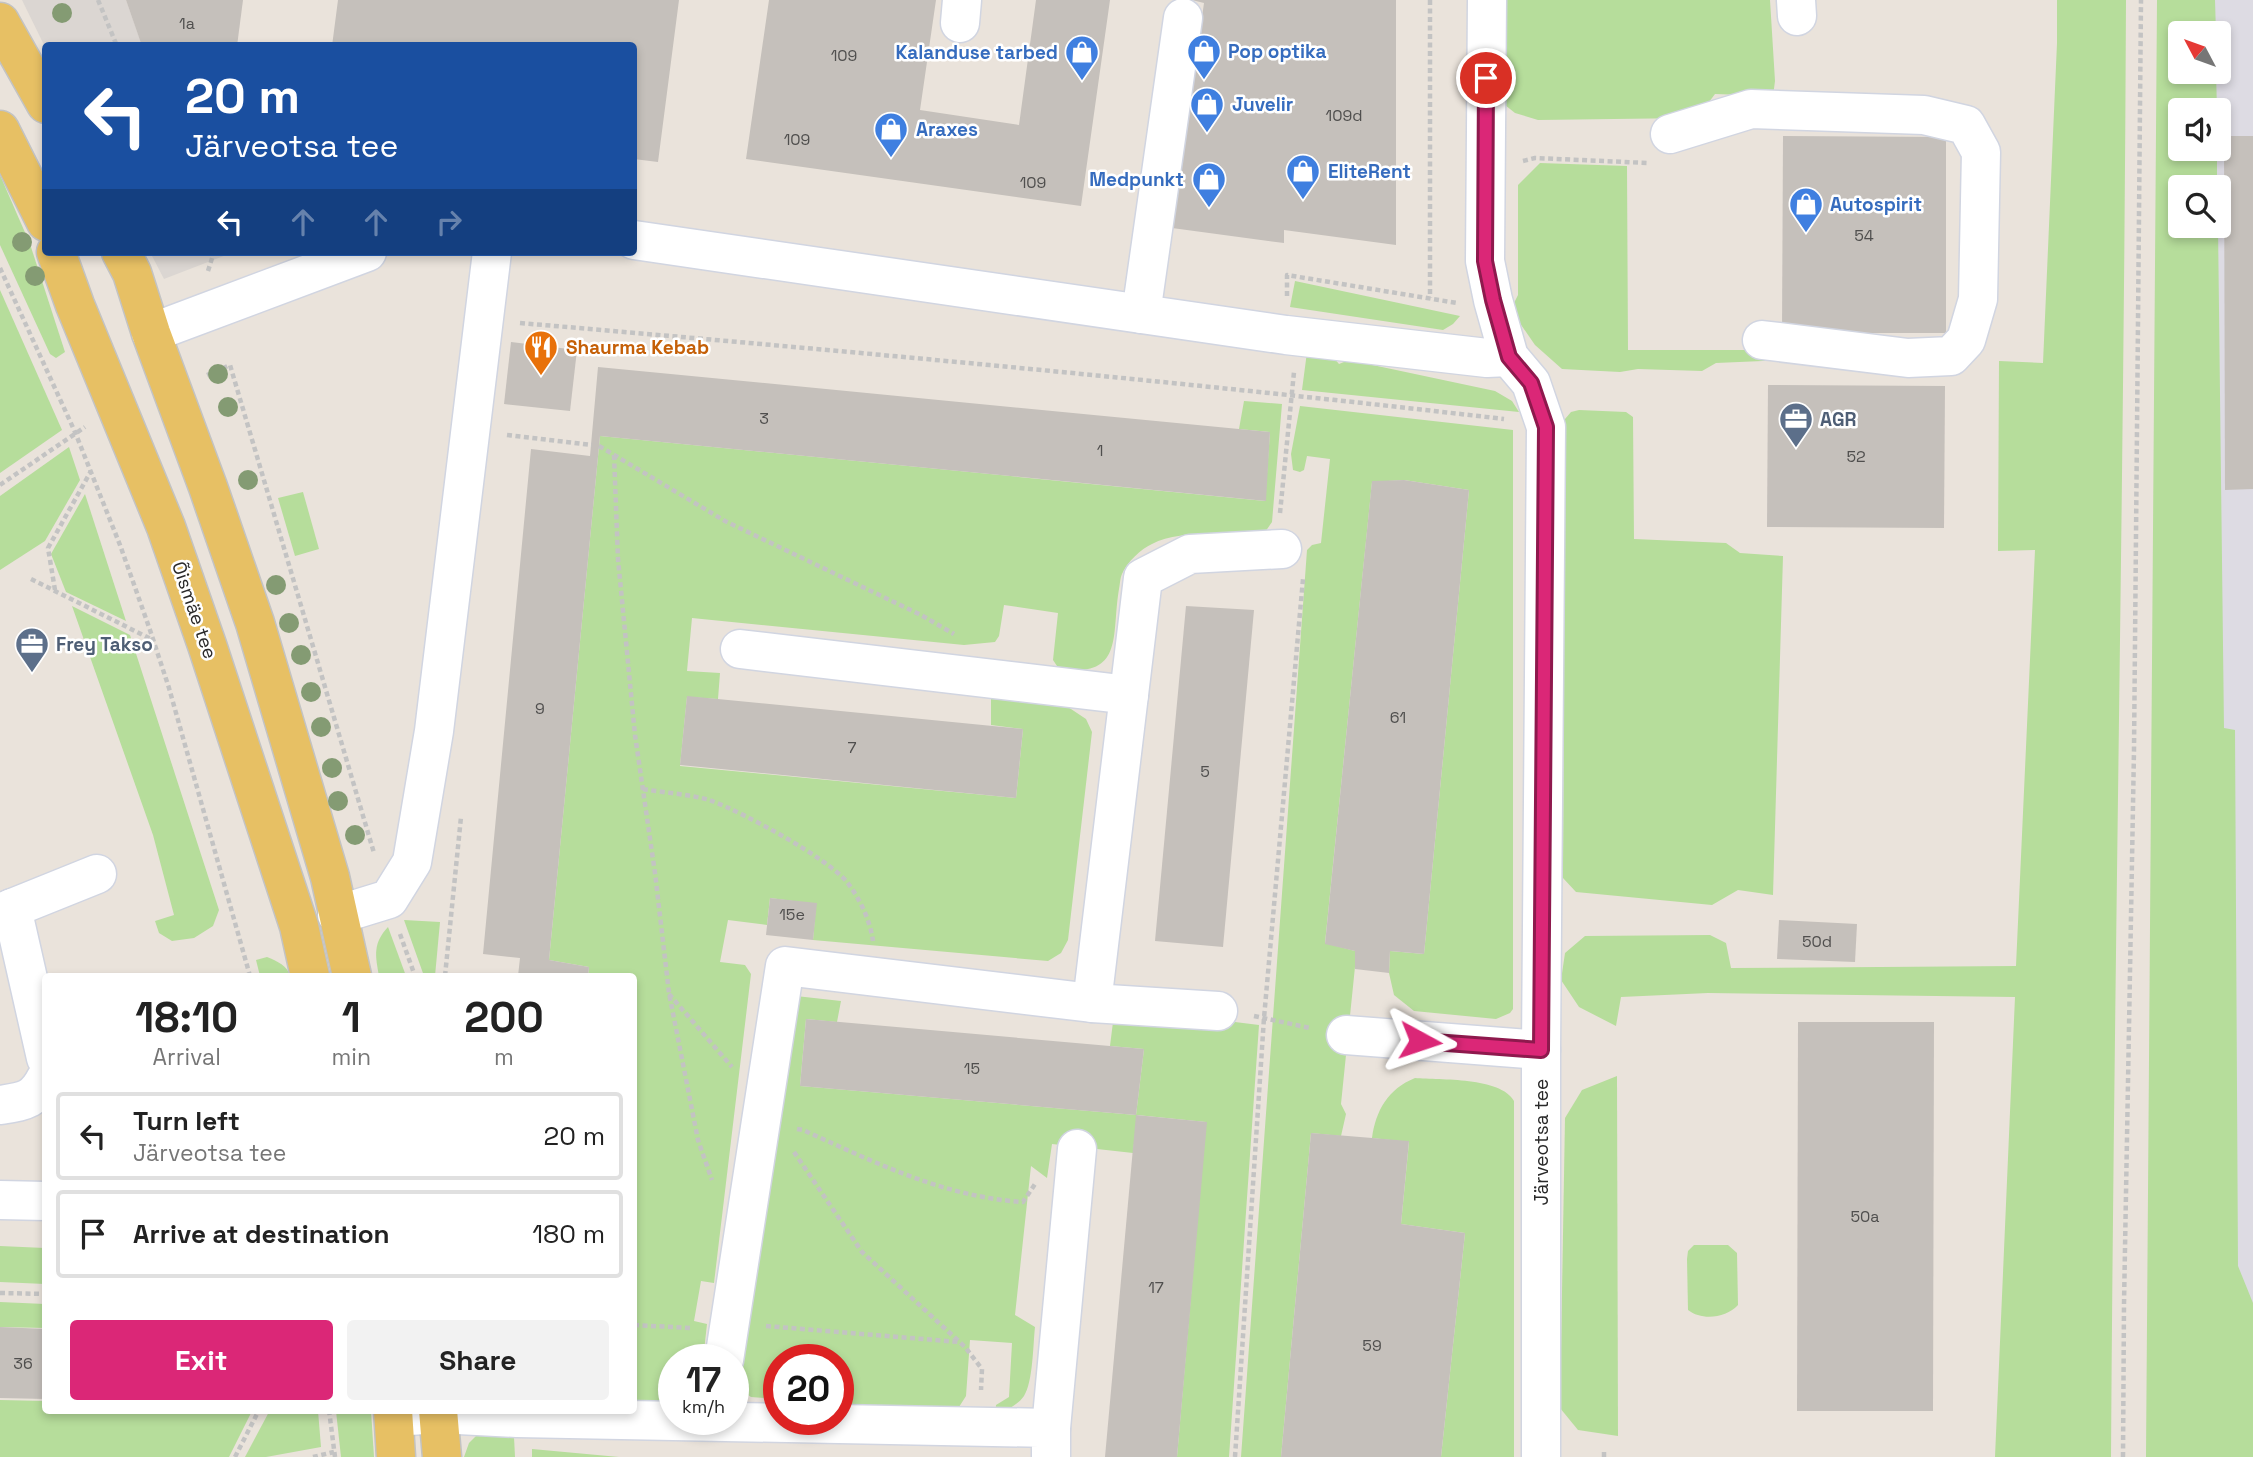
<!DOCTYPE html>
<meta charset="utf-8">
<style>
:root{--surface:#fff;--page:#f2f2f2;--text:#222;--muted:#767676;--line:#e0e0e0;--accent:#db2777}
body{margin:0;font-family:"Space Grotesk",sans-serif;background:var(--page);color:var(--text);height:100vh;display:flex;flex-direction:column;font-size:26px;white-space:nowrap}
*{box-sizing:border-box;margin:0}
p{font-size:23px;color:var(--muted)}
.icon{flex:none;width:38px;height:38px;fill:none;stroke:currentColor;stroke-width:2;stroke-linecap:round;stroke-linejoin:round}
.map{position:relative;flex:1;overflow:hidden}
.details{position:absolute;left:42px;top:973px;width:595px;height:441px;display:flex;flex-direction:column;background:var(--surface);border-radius:7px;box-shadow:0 4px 10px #0003}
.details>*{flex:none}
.guide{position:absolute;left:42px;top:42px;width:595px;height:214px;border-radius:7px;box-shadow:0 4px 10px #0003;background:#1a4fa0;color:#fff;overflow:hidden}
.needle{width:46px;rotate:311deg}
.controls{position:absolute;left:2168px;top:21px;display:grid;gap:14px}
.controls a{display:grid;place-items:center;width:63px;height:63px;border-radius:7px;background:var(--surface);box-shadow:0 4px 10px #0003;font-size:35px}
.speed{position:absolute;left:658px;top:1344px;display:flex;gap:14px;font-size:35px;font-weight:700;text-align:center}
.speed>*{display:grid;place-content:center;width:91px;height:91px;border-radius:50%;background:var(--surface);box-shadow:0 4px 10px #0003;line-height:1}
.speed small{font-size:18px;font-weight:400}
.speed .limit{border:10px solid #d22;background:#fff;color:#111}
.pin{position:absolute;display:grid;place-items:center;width:60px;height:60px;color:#fff;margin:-30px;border:4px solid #fff;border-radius:50%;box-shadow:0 2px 7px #0007}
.me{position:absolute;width:77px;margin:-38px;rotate:95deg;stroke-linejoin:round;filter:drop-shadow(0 0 5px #0008)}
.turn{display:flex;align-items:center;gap:24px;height:147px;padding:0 28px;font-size:32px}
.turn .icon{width:91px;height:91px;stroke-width:2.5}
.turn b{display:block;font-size:49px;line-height:60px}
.lanes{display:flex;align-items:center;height:66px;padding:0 28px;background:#0003;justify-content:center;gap:35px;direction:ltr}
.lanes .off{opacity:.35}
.eta{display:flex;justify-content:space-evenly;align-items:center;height:119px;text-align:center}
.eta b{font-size:42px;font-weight:600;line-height:49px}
.action{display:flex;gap:14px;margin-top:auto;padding:14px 28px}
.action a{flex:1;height:80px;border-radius:7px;background:var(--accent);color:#fff;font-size:28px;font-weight:600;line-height:80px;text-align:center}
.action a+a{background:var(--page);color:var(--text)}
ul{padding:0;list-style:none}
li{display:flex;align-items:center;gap:21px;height:88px;margin:0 14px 10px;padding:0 14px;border:4px solid var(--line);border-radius:7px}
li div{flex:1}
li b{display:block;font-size:26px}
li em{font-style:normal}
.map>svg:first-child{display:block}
.industrial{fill:#dddbe3}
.green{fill:#b6dd9b}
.plaza{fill:#dbd6d2}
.building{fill:#c5c0bb}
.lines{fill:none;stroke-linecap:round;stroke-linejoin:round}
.minor-casing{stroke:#d1d5e1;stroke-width:41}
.major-casing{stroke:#c3c3c3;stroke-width:41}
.path{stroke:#c3c3c3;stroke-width:4.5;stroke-dasharray:5 3.5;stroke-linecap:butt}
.minor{stroke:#fff;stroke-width:38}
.major{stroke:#e7c064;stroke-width:38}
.tree{fill:#849b73}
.route-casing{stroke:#8e194d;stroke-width:18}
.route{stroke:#db2777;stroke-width:12}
.labels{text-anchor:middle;stroke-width:5;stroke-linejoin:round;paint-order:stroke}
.number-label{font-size:16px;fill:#504f4e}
.shop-label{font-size:19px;font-weight:bold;fill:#366cbe;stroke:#fff;text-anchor:start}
.food-label{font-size:19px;font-weight:bold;fill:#c56008;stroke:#fff;text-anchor:start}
.service-label{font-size:19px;font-weight:bold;fill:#4e5e75;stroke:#fff;text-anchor:start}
.street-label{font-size:19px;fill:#292929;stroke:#fff}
</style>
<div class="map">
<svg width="2253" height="1457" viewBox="0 0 2253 1457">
<rect width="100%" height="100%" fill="#eae3db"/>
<path class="industrial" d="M2214 0H2253V1457H2225L2214 226H2219V187H2214L2213 149H2219V110H2213L2214 72H2219V33H2214Z"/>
<g class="green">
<path d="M1506 0H1770L1775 81 1773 96 1715 94 1709 102 1690 118 1538 120 1515 113 1505 105Z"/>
<path d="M2057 0H2126C2124 486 2114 971 2111 1457H1995L2015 997 1708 993 1621 997 1616 1026 1579 1007 1561 980 1565 953 1585 936 1710 935 1726 943 1731 968 2016 966 2035 550 1998 551 1999 361 2043 363 2057 43Z"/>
<path d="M2157 0H2215L2216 33H2180V72H2216L2217 110H2180V149H2217V187H2180V226H2218L2224 728 2235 730 2238 1266 2253 1303V1457H2146Z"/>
<path d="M1540 163 1627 166 1628 350H1768L1784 360 1716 363 1702 371 1638 369 1620 372 1562 369 1535 345 1517 319 1513 305 1518 295V185Z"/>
<path d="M0 175 30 244 65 352 56 358 50 354 0 245Z"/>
<path d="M1295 281 1460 316 1453 324 1443 330 1290 307Z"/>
<path d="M0 290 62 430 0 473Z"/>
<path d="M1307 352 1333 357 1339 364 1349 360 1495 391 1512 401 1519 412 1302 390Z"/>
<path d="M1244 401 1282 404 1272 522 1263 535C1230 535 1181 529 1152 544 1141 549 1127 562 1122 574 1120 578 1120 585 1119 589 1111 636 1125 678 1059 669L1053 660 1058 613 1004 605 999 636 995 642 964 645 692 618 687 671 720 673 718 699 687 697 680 766 1016 798 1023 729 991 725V699L1065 705 1086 719 1092 732 1068 940 1061 953 1048 961 813 940 816 904 770 898 767 925 728 920 720 962 745 965 751 974 714 1283 701 1281 694 1321 707 1324 703 1360H674V1408H634V976H588L589 967 549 960 600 436 1265 501 1270 432 1239 429Z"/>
<path d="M1300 406 1513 430V1009L1510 1013 1496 1019 1414 1011 1394 995 1389 973 1390 951 1424 954 1469 490 1404 480 1372 482 1325 943 1355 951 1356 957 1341 1104 1346 1114 1341 1136 1311 1133 1281 1457H1241L1307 550 1312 545 1321 543 1330 459 1307 456 1304 470 1300 472 1293 470 1291 454Z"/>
<path d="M1579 410 1626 412 1633 417 1634 539 1726 543 1740 553 1783 556 1773 895 1738 890 1712 905 1576 892 1563 878 1565 419 1571 412Z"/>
<path d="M69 447 80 480 45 541 0 570V496Z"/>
<path d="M303 492 319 549 295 556 278 498Z"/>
<path d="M85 494 126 621 66 592 51 554Z"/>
<path d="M72 606 130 635 219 910 213 926 194 938 172 941 159 933 155 921 174 915 153 835Z"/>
<path d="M404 920 440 922 435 976H424Z"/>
<path d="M388 927 406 976H379C375 955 373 943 388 927Z"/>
<path d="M267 957C277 961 288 966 290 976H260L256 960Z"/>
<path d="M796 996 841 1001 837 1022 806 1019 800 1086 1136 1115 1144 1049 1110 1046 1113 1022 1208 1030 1215 1026 1219 1020 1259 1025 1229 1457H1177L1206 1122 1137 1115 1133 1153 1052 1144 1047 1178 1031 1166 1015 1315 1035 1327C1033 1345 1033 1382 1024 1396 1017 1406 1006 1410 995 1415L996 1405 1009 1397 1012 1343 970 1340 966 1396 959 1407 946 1411 838 1403V1360H779V1399L751 1397 739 1389 735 1376 783 1008Z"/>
<path d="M1617 1076 1618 1436 1578 1430 1560 1408 1565 1118 1582 1090Z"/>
<path d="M1415 1078C1440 1080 1501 1077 1514 1101V1457H1441L1465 1233 1401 1224 1409 1142 1372 1138C1376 1110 1388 1089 1415 1078Z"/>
<path d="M1694 1245H1728L1737 1253 1738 1305C1726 1318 1702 1321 1688 1310L1687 1259 1688 1251Z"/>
<path d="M0 1246 45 1248V1284L0 1282Z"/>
<path d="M0 1302 45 1304V1328L0 1327Z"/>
<path d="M0 1400 45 1401 46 1410 252 1411 229 1457H0Z"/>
<path d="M270 1410 318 1411 321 1447 266 1457H245Z"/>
<path d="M336 1411H371L374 1457H341Z"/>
<path d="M477 1435 514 1437 515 1457H464L469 1443Z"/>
<path d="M532 1449 619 1457H532Z"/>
</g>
<g class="plaza">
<path d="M22 0H126L142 45 45 47Z"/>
<path d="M150 252H234L164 279Z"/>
</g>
<g class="building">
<path d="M126 0H243L237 46H142Z"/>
<path d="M338 0H679L658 162 634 159V46H332Z"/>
<path d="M769 0H936L920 110 1019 125 1036 0H1110L1081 206 746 159Z"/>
<path d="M1192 0H1396V245L1284 230V243L1172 228 1204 3Z"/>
<path d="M1783 136 1946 137V333H1782Z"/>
<path d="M2224 136H2253V489L2225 490Z"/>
<path d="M511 342 577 350 570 411 504 404Z"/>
<path d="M598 367 1270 432 1266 501 600 436 549 960 589 967 588 976H518L520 958 483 954 531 449 590 456Z"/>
<path d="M1768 385 1945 386 1944 528 1767 527Z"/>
<path d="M1404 480 1469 490 1424 954 1390 951 1389 973 1355 969V951L1325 944 1372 481Z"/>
<path d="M1186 606 1254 610 1223 947 1155 941Z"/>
<path d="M687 696 1023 729 1016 798 680 765Z"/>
<path d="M770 898 817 903 813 940 766 935Z"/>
<path d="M1779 920 1857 924 1855 962 1777 959Z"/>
<path d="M806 1019 1144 1049 1136 1115 800 1086Z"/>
<path d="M1798 1022H1934L1933 1411H1797Z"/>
<path d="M1136 1115 1207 1122 1177 1457H1105Z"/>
<path d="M1311 1133 1409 1141 1401 1224 1465 1233 1441 1457H1281Z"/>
<path d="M0 1327 46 1329V1399L0 1398Z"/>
</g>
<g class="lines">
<g class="minor-casing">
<g id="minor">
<path d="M1487 0 1485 261 1493 300 1509 357 1531 383 1546 427 1541 1050V1457"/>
<path d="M1796 0 1797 16"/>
<path d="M960 23 962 0"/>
<path d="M1670 134 1751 109 1924 115 1966 125 1981 152 1978 299 1966 340 1951 356 1908 358 1762 340"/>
<path d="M634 240 1286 335 1487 358 1509 357"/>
<path d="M1141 314 1183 18"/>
<path d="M151 333 367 252"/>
<path d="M740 649 1129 695"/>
<path d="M12 908 46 1058"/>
<path d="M0 913 97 874"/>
<path d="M337 915 389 899 412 862 434 731 492 252"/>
<path d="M1092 1003 1143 578 1190 554 1282 549"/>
<path d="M1346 1035 1541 1050"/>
<path d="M0 1105C24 1101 34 1101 46 1078"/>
<path d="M0 1200 46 1201"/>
<path d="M724 1360 785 966 1092 1003 1218 1011"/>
<path d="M394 1417 439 1414 517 1418 1051 1428V1457"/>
<path d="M1051 1428 1077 1149"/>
</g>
</g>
<g class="major-casing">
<g id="major">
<path d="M0 22 46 104"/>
<path d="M0 130 46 222"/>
<path d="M56 252 75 305 166 527 207 645 299 926 310 976"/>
<path d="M121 252 132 273 151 333 208 487 255 623 330 877 352 976"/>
<path d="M393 1410 396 1457"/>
<path d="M438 1410 442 1457"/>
</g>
</g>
<g class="path">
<path d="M98 0 117 46"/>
<path d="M1430 0V298"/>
<path d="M1523 161 1535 158 1647 163"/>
<path d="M0 268 75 432 120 545 149 627 169 688 250 976"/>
<path d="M208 271 214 252"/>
<path d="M1287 296V275L1457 303"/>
<path d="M520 323C848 351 1177 381 1504 419"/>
<path d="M207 375 230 365 374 853"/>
<path d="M507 435 592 445"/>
<path d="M599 446 725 521 921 615 954 634"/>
<path d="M614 455 618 559 635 735 655 873 669 993 698 1140 712 1180"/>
<path d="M0 485 85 427"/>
<path d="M1280 513 1294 372"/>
<path d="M31 579 153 640"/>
<path d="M55 590 48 548 91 471"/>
<path d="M643 789C665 793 691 794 712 801 744 813 826 857 847 882 860 899 870 920 873 941"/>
<path d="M400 934 415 976"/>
<path d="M445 976 461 817"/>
<path d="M669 994 732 1067"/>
<path d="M1254 1016 1310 1028"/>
<path d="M797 1129 803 1130C874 1162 944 1197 1023 1202L1035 1184"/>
<path d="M794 1152 862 1252 965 1347 982 1369 981 1390"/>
<path d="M0 1293 46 1294"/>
<path d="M634 1325 692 1328"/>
<path d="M766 1326 959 1342"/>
<path d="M329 1410 335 1457"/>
<path d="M235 1457 259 1410"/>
<path d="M313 1457 334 1452"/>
<path d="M1235 1457 1264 1018 1303 579"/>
<path d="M1604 1457V1451"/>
<path d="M2123 1457 2124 1304 2134 750 2141 0"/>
</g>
<use href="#minor" class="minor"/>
<use href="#major" class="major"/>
</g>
<g class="tree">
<circle cx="62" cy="13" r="10"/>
<circle cx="22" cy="242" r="10"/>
<circle cx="35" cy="276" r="10"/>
<circle cx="218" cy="374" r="10"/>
<circle cx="228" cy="407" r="10"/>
<circle cx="248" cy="480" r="10"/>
<circle cx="276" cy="585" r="10"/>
<circle cx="289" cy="623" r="10"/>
<circle cx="301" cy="655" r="10"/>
<circle cx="311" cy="692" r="10"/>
<circle cx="321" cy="727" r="10"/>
<circle cx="332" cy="768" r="10"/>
<circle cx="338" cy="801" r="10"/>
<circle cx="355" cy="835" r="10"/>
</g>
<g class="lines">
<g class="route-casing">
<path id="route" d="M1420 1041 1541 1050 1546 427 1531 383 1509 357 1493 300 1485 261 1486 78"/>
</g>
<use href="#route" class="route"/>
</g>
<defs>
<g id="shop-pin" transform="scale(1.75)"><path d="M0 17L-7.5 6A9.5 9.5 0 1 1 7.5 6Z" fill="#3f7fe0" stroke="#fff"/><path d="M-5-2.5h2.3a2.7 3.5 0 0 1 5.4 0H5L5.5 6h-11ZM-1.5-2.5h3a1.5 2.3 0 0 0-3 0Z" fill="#fff"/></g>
<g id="restaurant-pin" transform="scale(1.75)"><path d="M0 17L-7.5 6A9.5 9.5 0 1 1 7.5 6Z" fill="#e8710a" stroke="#fff"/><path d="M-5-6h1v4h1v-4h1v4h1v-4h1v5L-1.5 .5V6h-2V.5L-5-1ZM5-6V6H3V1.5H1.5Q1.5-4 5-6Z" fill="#fff"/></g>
<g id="office-pin" transform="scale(1.75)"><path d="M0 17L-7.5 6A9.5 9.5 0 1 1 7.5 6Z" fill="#5c6f8a" stroke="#fff"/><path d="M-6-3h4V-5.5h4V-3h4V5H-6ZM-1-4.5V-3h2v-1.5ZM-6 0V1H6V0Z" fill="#fff"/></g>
</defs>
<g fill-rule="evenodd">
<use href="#shop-pin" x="1204" y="51"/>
<use href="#shop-pin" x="1082" y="52"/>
<use href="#shop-pin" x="1207" y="104"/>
<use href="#shop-pin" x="891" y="129"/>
<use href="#shop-pin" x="1303" y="171"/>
<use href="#shop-pin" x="1209" y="179"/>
<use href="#shop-pin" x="1806" y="204"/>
<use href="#restaurant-pin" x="541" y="347"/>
<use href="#office-pin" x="1796" y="419"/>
<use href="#office-pin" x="32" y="644"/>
</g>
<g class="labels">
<g class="number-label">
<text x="187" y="29">1a</text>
<text x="844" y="61">109</text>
<text x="1344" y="121">109d</text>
<text x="797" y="145">109</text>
<text x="1033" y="188">109</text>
<text x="1864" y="241">54</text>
<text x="764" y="424">3</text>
<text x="1100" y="456">1</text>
<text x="1856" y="462">52</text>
<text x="540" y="714">9</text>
<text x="1398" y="723">61</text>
<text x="852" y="753">7</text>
<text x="1205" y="777">5</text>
<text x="792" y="920">15e</text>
<text x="1817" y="947">50d</text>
<text x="972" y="1074">15</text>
<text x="1865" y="1222">50a</text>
<text x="1156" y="1293">17</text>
<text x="1372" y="1351">59</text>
<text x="23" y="1369">36</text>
</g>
<g class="shop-label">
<text x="1228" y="58">Pop optika</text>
<text x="1058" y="59" text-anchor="end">Kalanduse tarbed</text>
<text x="1232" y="111">Juvelir</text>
<text x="916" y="136">Araxes</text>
<text x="1328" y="178">EliteRent</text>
<text x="1184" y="186" text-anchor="end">Medpunkt</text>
<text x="1830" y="211">Autospirit</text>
</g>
<g class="food-label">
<text x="566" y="354">Shaurma Kebab</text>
</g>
<g class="service-label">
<text x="1820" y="426">AGR</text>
<text x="56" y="651">Frey Takso</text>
</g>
<g class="street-label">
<text transform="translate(195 610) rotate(71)" y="7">Õismäe tee</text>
<text transform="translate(1541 1142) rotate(-90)" y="7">Järveotsa tee</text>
</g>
</g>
</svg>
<div class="controls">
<a><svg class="needle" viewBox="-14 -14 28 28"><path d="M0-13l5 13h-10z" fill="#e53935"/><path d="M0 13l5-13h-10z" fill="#767676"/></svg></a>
<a><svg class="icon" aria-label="sound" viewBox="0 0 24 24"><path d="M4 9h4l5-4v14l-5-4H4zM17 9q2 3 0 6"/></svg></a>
<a><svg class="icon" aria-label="search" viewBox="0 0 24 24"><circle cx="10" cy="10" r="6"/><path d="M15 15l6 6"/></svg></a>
</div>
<div class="speed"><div>17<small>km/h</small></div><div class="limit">20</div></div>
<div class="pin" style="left:1486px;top:78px;background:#d93025"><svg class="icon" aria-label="arrive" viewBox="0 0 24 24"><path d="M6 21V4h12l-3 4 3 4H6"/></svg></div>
<svg class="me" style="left:1420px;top:1041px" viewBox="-20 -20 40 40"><path d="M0-17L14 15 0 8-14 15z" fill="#db2777" stroke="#fff" stroke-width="4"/></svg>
<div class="guide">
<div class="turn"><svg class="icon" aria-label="left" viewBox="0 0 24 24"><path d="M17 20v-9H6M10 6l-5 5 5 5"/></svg><div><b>20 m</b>Järveotsa tee</div></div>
<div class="lanes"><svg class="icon" aria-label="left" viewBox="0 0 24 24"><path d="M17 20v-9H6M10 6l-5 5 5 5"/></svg><svg class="icon off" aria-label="ahead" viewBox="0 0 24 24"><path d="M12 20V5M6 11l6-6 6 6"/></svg><svg class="icon off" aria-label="ahead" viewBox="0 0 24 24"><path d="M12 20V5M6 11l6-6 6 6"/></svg><svg class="icon off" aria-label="right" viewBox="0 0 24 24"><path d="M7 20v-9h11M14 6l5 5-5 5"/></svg></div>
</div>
<section class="details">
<div class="eta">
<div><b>18:10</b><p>Arrival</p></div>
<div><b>1</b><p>min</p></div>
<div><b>200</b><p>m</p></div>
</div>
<ul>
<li><svg class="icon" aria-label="left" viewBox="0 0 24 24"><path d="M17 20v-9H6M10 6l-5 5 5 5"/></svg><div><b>Turn left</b><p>Järveotsa tee</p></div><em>20 m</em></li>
<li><svg class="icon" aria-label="arrive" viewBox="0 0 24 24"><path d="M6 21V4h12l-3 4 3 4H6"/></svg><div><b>Arrive at destination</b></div><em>180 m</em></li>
</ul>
<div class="action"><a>Exit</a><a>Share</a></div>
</section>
</div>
